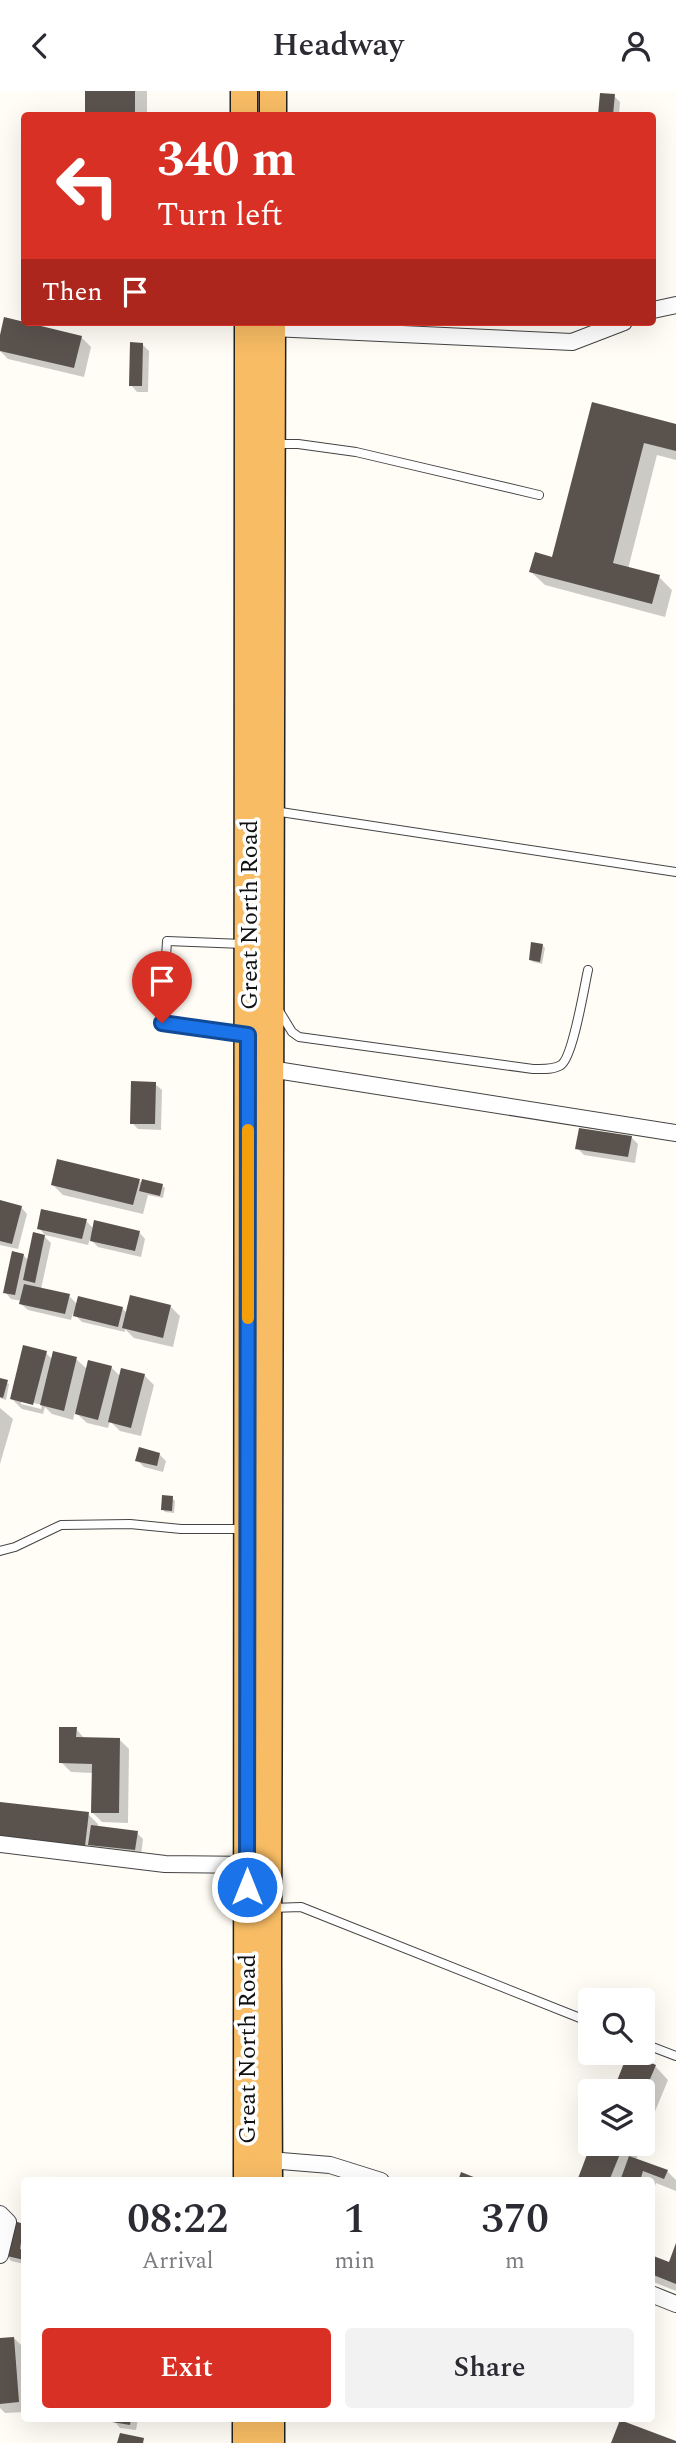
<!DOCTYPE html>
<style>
:root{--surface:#fff;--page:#f2f2f3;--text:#2b2b33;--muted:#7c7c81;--accent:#d93025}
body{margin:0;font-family:Spectral,serif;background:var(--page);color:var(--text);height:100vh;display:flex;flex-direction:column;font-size:26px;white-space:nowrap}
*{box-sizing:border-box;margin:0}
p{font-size:23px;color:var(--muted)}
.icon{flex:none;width:38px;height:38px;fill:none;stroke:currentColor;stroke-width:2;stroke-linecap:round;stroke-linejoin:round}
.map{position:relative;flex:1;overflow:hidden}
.drawer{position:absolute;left:21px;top:2086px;width:634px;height:245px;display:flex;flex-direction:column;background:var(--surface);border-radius:7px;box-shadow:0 7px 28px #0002}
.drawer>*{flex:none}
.hud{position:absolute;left:21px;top:21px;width:635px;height:214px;border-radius:7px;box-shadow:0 7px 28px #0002;background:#d93025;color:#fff;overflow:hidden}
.fabs{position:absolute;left:578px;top:1897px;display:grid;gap:14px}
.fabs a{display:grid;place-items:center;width:77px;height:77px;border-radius:7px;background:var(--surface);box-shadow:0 7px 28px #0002;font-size:35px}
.pin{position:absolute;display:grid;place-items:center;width:60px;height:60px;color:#fff;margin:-72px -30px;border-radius:50% 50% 50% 0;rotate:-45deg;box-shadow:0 0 7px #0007}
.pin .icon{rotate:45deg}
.me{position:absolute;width:77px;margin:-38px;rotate:0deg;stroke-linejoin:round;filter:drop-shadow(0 0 5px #0008)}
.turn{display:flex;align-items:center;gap:24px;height:147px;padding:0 21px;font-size:32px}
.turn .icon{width:91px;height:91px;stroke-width:2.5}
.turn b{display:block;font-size:49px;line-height:60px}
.then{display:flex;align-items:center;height:66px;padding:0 21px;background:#0003;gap:14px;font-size:26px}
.eta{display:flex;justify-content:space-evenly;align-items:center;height:119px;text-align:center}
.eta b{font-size:42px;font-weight:600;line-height:49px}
.button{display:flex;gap:14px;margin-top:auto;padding:14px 21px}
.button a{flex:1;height:80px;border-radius:7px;background:var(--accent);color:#fff;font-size:28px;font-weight:600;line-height:80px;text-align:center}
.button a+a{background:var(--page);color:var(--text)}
header{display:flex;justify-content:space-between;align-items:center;height:91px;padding:0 21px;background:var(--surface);font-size:32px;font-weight:600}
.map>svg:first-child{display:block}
.shadow{fill:#0003;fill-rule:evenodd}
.building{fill:#5a524d}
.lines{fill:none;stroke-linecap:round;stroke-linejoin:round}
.service-casing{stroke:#444;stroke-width:10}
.minor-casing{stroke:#444;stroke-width:18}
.trunk-casing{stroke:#222;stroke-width:29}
.service{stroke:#fff;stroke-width:8}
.minor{stroke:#fff;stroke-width:16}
.trunk{stroke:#f7bc64;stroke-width:26}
.route-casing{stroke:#114b97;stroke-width:18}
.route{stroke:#1a73e8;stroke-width:12}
.slow{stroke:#f59e0b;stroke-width:12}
.labels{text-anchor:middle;stroke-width:7;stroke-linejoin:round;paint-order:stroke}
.street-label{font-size:24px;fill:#111;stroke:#fff}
</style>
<header><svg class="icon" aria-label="back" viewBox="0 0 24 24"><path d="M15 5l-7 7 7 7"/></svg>Headway<svg class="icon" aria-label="person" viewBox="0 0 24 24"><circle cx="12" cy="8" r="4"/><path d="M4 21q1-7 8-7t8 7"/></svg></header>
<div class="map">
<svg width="676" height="2352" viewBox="0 0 676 2352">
<rect width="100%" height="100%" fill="#fffdf5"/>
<g class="shadow">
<path d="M86 0H147V24H87Z"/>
<path d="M602 4 614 5 620 11 619 24H600Z"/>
<path d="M81 246 91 256 84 286 8 268 0 260V252Z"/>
<path d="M142 253 149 260 148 301H137L131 294Z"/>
<path d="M594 313 676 335V369L657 364 628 478 659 486 672 499 665 526 545 494 531 481 553 468Z"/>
<path d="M542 854 545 857 542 873 533 871 531 869Z"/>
<path d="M155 993 162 999 161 1039 138 1038 132 1032Z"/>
<path d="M631 1046 638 1053 635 1072 584 1064 577 1057Z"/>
<path d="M139 1090 143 1093 162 1095 165 1097 163 1107 148 1104 143 1123 63 1104 53 1094Z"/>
<path d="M0 1111 21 1116 27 1123 18 1158 0 1154Z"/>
<path d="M86 1130 94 1138 139 1141 145 1148 141 1166 98 1156 90 1148 88 1154 45 1144 39 1137Z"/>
<path d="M44 1145 51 1152 41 1198 69 1205 78 1214 122 1217 127 1222 170 1215 180 1225 173 1256 134 1247 125 1238V1241L82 1231 73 1222 71 1229 28 1219 21 1213 22 1210 11 1208 5 1201 23 1164 29 1170Z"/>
<path d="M46 1262 53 1269 76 1268 88 1279 111 1276 121 1286 144 1284 154 1294 141 1345 120 1340 110 1330 108 1337 87 1332 75 1321 73 1329 52 1323 45 1316 43 1323 22 1318 12 1308ZM21 1309 42 1314 41 1318 21 1313Z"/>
<path d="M0 1289 9 1293 6 1309 0 1307Z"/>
<path d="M0 1317 13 1328 0 1373Z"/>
<path d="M159 1363 166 1370 163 1381 144 1376 137 1369Z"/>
<path d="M172 1407 175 1410 174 1422 165 1421 163 1418Z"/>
<path d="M76 1638 85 1648H119L129 1658 128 1732 102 1731 92 1721 93 1682 71 1681 61 1671Z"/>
<path d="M0 1713 88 1723 98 1733V1737L137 1742 143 1748 141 1765 0 1754Z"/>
<path d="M629 1965 655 1975 668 1989 642 2052V2000H614Z"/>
<path d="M593 2053H642L636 2069 667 2080 676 2089V2100L656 2092 651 2107V2090H579Z"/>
<path d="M12 2131 24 2134V2173L11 2170 5 2163Z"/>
<path d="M676 2156V2200L651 2190V2166L670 2173Z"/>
<path d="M14 2247 24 2257V2321L5 2322 0 2317V2248Z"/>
<path d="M114 2328H138L136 2339 120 2337 114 2330Z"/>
</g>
<g class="building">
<rect x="85" y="0" width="50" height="24"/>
<path d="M600 2 615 3 613 24H598Z"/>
<path d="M4 226 82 245 74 277 0 260V244Z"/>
<path d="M130 251 143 252 142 295H129Z"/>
<path d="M592 311 676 333V360L644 352 613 472 660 484 652 513 529 481 535 461 552 466Z"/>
<path d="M531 851 543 853 540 871 529 869Z"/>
<path d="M131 990 156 991 155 1033H130Z"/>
<path d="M579 1037 632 1045 628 1066 575 1058Z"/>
<path d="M57 1068 140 1088 133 1114 51 1094Z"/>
<path d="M142 1088 163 1093 160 1105 139 1100Z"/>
<path d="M0 1109 22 1115 12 1153 0 1150Z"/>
<path d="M41 1118 87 1128 82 1148 37 1138Z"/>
<path d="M94 1129 140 1140 135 1160 90 1150Z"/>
<path d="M33 1141 45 1144 35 1192 23 1189Z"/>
<path d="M12 1160 24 1163 15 1204 3 1202Z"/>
<path d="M24 1193 70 1203 65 1223 19 1213Z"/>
<path d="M130 1204 171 1214 163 1247 122 1237Z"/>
<path d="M78 1205 123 1216 118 1236 73 1225Z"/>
<path d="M23 1254 47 1260 33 1314 10 1308Z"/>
<path d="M53 1260 77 1266 64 1320 40 1314Z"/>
<path d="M88 1269 112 1275 98 1329 75 1323Z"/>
<path d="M121 1277 145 1283 131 1337 108 1331Z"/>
<path d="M0 1287 8 1289 3 1307 0 1306Z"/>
<path d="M139 1356 160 1362 157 1375 135 1370Z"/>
<path d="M162 1404 173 1405 172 1420 161 1419Z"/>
<path d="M59 1636H77L76 1646 120 1647 119 1722H91L92 1673 59 1672Z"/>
<path d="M0 1711 89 1721 85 1755 0 1746Z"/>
<path d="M91 1734 138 1740 135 1759 88 1754Z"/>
<path d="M628 1962 656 1974 642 2007V2000H613Z"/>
<path d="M591 2053H624L609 2090H577Z"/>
<path d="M629 2065 668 2079 664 2088 643 2080 640 2090H620Z"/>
<path d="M461 2081 481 2089V2090H458Z"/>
<path d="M11 2129 24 2133 20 2158 24 2159V2169L3 2164Z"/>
<path d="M676 2152V2193L651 2183V2164L669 2171Z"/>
<path d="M14 2246 19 2311 0 2313V2247Z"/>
<path d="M112 2328H131L130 2334 112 2331Z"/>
<path d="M620 2329 676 2350V2352H611Z"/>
<path d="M120 2342 144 2347 143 2352H117Z"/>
</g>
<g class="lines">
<g class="service-casing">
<g id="service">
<path d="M275 353H298L356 361 539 404"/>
<path d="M274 720 676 781"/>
<path d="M243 853 167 850 162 932 245 943"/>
<path d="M278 918 292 941 299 946 533 978C542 978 553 979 561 974 573 966 584 897 588 879"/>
<path d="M0 1460 15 1456 61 1434 130 1433 181 1438H245"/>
<path d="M271 1817 301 1816 590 1931"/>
<path d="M642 1952 676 1965"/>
</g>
</g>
<g class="minor-casing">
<g id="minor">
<path d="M653 219 676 214"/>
<path d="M272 237 572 251 624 231"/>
<path d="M270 978 676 1042"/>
<path d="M0 1753 165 1773 255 1774"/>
<path d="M269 2069 330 2074 381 2090"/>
<path d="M0 2123 8 2131 0 2164"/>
<path d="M651 2203 676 2213"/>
</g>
</g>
<g class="trunk-casing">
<g id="trunk">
<path d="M244 0V24"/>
<path d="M273 24V0"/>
<path d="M247 2090 248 231"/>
<path d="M269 2090 268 1873 272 231"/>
<path d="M271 2328V2352"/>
<path d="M246 2352V2328"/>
</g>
</g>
<use href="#service" class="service"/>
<use href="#minor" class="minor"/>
<use href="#trunk" class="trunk"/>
</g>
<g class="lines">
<g class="route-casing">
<path id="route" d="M162 932 248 944 247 1796"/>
</g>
<use href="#route" class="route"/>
<path class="slow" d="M248 1227V1039"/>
</g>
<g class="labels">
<g class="street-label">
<text transform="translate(249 824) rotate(-90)" y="8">Great North Road</text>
<text transform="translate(247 1958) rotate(-90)" y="8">Great North Road</text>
</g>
</g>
</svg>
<div class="fabs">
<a><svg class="icon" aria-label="search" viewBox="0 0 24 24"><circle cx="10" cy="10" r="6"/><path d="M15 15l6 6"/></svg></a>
<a><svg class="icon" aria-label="layers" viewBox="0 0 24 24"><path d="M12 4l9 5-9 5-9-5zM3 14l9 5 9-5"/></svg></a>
</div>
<div class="pin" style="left:162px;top:932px;background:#d93025"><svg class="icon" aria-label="arrive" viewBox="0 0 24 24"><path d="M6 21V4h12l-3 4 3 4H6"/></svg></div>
<svg class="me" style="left:247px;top:1796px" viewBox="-20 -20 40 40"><circle r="17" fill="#1a73e8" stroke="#fff" stroke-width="3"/><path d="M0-11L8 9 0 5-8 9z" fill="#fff"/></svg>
<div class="hud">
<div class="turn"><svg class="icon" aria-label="left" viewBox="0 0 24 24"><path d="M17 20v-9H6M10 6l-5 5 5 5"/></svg><div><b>340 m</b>Turn left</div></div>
<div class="then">Then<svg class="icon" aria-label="arrive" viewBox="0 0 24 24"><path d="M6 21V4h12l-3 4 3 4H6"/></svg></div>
</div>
<section class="drawer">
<div class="eta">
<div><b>08:22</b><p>Arrival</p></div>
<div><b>1</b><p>min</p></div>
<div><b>370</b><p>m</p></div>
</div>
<div class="button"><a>Exit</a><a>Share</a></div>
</section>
</div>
